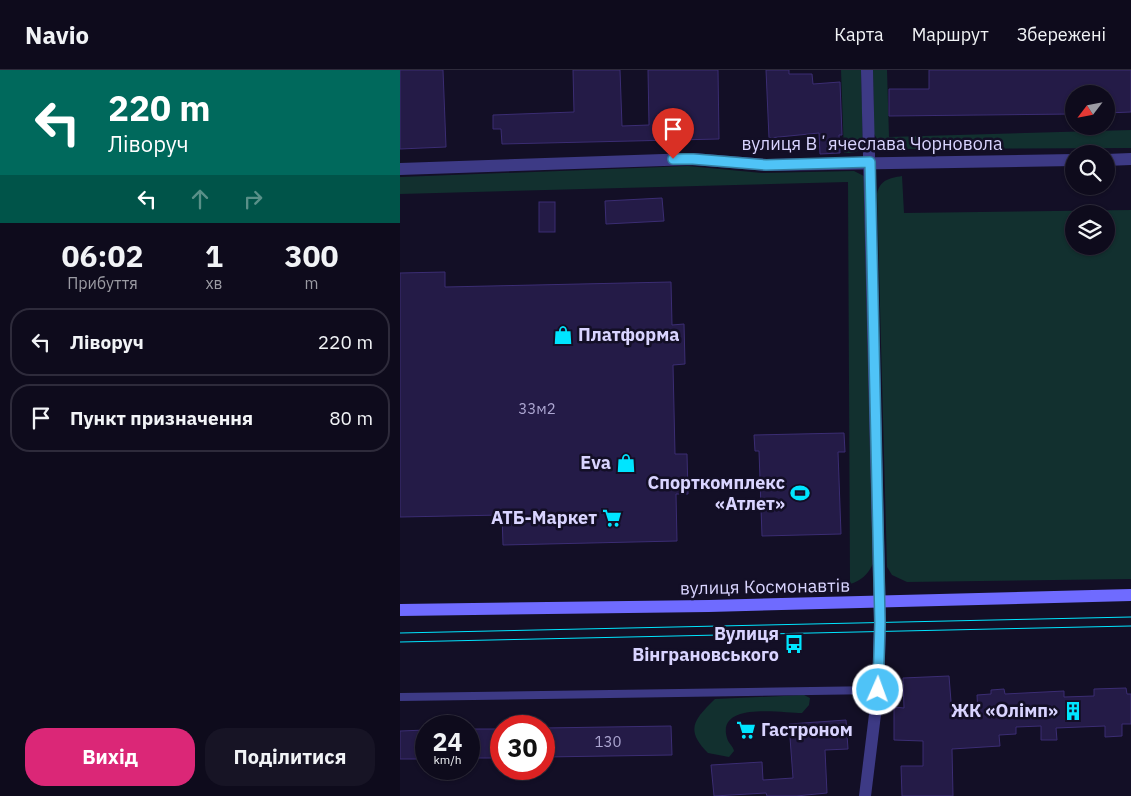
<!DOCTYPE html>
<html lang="uk">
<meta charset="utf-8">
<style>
:root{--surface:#0e0b1c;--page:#171425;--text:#f1f3f6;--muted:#9b9ba3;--line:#2e2b3b;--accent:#db2777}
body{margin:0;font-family:"IBM Plex Sans",sans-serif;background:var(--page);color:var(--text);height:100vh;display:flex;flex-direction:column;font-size:19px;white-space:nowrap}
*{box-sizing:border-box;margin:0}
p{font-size:16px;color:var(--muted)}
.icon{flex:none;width:28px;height:28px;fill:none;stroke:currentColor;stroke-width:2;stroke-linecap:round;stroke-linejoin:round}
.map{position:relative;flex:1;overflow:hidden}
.drawer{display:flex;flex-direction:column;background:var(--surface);width:400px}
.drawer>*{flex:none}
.hud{background:#00695c;color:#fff;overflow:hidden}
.needle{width:32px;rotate:238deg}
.controls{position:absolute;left:665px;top:15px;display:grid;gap:10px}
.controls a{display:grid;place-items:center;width:50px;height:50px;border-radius:50%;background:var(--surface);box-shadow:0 1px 4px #0004,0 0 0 1px var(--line);font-size:25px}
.speed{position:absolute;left:15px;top:645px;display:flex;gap:10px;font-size:25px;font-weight:700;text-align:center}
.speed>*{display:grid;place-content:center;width:65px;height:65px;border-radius:50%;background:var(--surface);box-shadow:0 1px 4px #0004,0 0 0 1px var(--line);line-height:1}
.speed small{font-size:12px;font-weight:400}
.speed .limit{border:8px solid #d22;background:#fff;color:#111}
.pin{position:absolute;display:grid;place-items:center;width:42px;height:42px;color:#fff;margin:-51px -21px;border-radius:50% 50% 50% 0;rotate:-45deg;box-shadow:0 0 5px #0007}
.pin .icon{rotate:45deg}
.me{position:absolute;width:55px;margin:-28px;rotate:2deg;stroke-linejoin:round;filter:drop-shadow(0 0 4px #0008)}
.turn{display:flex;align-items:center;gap:18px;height:105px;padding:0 25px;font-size:22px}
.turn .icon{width:65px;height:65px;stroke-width:2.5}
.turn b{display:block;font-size:35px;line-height:42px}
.lanes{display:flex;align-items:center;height:48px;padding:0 25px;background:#0003;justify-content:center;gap:25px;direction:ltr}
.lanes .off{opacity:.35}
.eta{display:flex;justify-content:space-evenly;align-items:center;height:85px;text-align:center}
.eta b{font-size:30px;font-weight:700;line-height:35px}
.primary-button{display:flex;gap:10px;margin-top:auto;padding:10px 25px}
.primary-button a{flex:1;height:58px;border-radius:20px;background:var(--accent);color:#fff;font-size:20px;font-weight:700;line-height:58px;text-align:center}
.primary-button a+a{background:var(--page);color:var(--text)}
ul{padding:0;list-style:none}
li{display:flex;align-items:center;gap:15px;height:68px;margin:0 10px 8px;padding:0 15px;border:2px solid var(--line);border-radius:20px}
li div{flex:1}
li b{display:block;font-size:19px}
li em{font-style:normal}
header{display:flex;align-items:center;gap:30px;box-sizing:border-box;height:70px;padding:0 25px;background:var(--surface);border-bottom:1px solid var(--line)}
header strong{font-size:24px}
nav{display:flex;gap:28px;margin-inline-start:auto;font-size:18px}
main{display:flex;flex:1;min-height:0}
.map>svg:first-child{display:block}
.green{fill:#12302f;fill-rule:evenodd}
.building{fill:#241b47;stroke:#3b2d73}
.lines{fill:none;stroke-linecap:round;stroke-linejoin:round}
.service{stroke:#3d3a85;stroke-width:8}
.minor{stroke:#3d3a85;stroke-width:12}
.secondary{stroke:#6f6bff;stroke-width:12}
.tram{stroke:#00e5ff;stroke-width:1}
.route-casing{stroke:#337fa1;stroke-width:12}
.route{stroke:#4fc3f7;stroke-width:9}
.labels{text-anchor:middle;stroke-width:5;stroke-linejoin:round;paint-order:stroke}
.number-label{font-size:15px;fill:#aca6d1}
.street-label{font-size:18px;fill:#d9d4ff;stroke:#130f26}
.poi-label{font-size:18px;font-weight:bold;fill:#d9d4ff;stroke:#130f26;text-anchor:end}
</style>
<header>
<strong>Navio</strong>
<nav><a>Карта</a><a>Маршрут</a><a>Збережені</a></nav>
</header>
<main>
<section class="drawer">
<div class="hud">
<div class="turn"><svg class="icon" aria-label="left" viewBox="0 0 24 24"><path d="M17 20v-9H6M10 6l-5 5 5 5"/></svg><div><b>220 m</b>Ліворуч</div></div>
<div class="lanes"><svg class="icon" aria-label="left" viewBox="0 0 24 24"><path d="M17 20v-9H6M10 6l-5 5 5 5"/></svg><svg class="icon off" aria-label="ahead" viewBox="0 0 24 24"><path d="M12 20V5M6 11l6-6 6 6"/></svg><svg class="icon off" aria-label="right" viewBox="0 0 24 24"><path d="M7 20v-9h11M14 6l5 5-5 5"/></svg></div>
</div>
<div class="eta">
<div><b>06:02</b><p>Прибуття</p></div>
<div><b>1</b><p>хв</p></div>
<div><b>300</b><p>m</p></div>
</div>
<ul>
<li><svg class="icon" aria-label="left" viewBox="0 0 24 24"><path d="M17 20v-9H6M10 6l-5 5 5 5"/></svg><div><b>Ліворуч</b></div><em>220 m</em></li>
<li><svg class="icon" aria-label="arrive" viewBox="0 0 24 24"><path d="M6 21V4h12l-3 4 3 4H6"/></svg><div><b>Пункт призначення</b></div><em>80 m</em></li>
</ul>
<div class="primary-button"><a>Вихід</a><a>Поділитися</a></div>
</section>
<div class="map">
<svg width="731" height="726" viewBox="0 0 731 726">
<rect width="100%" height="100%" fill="#130f26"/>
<g class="green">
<path d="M441 0H461L463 76C458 83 452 83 444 83Z"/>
<path d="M473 0H487L489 67 731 60V78L489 79 482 77 474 64Z"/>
<path d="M288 96 362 103 454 101 464 106 473 494C468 504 461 511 450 514L448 112 0 124V107Z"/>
<path d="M502 106 504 143 731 140V509L507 512 492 505 487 497 477 124C480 110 489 108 502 106ZM674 144H706V176H674Z"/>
<path d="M404 625 410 628 409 635 402 643C383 643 316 631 327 668 328 673 333 676 334 681L329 687 308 683C284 659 295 649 315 629Z"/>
</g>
<g class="building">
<path d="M0 0H43L46 77 0 79Z"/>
<path d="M173 0H220L222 56 249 55 248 0H318L319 69 102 74 101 59H93V45L174 42Z"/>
<path d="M366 0H389V4H412L413 14 440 12 442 65H439L440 83 420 84 419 63 369 68Z"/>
<path d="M529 0H731V42L706 43V24H674V44L489 46V19H529Z"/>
<path d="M262 128 264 151 206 154 205 131Z"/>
<rect x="139" y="132" width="16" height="30"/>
<path d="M45 202V217L271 212 272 255 284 254 285 294 273 295 275 384H287L288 424H276L277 471 103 475 102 445 0 447V203Z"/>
<path d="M444 363 445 382H438L441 464 362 466 359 381H355L354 365Z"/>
<path d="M549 606 552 644 578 643 577 625 591 624V620L604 619 605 624 664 621V627L694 626V619L726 618 727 624H731V654H722V666L705 667V656L656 658 657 670H641V656L616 657V664L599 665 600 676 552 679 553 726H502L501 696H523V671L494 670V637L504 638 503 608Z"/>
<path d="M446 650 448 679 425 680 427 723 396 726H367L366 723 314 726 311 695 362 692 363 710 393 708 389 654Z"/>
<path d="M271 656 272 685 144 687V658Z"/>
<rect x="69" y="659" width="32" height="29"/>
<path d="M26 660V689H0V661Z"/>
</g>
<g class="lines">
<path class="service" d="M0 627 478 620"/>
<g class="minor">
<path d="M706 90 731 89"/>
<path d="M0 99 293 89 366 95 674 90"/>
<path d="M465 726 478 620 480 553 467 0"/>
</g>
<path class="secondary" d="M0 540 309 536 731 525"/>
<g class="tram">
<path d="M0 563 731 547"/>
<path d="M0 572 731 556"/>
</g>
</g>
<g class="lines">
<g class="route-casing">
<path id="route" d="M273 89H293L366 95 470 92 480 553 478 620"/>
</g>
<use href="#route" class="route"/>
</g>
<defs>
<g id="shop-bare" transform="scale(1.5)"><path d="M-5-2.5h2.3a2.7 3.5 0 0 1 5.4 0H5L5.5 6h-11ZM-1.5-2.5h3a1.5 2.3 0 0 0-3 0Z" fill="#00e5ff" stroke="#130f26" stroke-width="2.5" paint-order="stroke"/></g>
<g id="stadium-bare" transform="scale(1.5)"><path d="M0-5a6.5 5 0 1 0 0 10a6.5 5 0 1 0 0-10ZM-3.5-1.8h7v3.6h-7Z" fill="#00e5ff" stroke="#130f26" stroke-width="2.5" paint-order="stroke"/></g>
<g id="supermarket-bare" transform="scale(1.5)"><path d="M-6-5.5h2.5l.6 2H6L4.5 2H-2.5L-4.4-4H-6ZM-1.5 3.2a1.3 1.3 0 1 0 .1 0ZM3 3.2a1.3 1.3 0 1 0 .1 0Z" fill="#00e5ff" stroke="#130f26" stroke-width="2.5" paint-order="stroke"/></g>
<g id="bus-bare" transform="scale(1.5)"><path d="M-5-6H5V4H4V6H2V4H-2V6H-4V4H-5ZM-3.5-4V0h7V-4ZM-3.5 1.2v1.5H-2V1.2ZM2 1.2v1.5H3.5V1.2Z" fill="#00e5ff" stroke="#130f26" stroke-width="2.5" paint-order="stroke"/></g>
<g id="building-bare" transform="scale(1.5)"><path d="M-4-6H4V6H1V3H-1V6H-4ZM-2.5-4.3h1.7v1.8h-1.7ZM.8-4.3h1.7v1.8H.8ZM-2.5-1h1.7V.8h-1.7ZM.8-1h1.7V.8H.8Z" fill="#00e5ff" stroke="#130f26" stroke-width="2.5" paint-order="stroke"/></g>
</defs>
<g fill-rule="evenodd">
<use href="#shop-bare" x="163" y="265"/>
<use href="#shop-bare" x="226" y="393"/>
<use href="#stadium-bare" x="400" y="423"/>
<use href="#supermarket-bare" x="212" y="448"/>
<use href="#bus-bare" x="394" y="574"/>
<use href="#building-bare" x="673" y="641"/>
<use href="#supermarket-bare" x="346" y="660"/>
</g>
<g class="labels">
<g class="number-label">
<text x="137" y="344">33м2</text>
<text x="208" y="677">130</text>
</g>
<g class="street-label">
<text x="472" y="80">вулиця Вʼячеслава Чорновола</text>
<text transform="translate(365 517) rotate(-1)" y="6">вулиця Космонавтів</text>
</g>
<g class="poi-label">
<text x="178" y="271" text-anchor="start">Платформа</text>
<text x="211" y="399">Eva</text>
<text x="385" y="419">Спорткомплекс<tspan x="385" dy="21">«Атлет»</tspan></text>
<text x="197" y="454">АТБ-Маркет</text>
<text x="379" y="570">Вулиця<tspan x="379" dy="21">Вінграновського</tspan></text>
<text x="658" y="647">ЖК «Олімп»</text>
<text x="361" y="666" text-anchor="start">Гастроном</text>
</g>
</g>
</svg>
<div class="controls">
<a><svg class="needle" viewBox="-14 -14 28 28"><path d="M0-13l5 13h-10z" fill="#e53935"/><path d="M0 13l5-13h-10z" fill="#9b9ba3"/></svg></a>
<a><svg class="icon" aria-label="search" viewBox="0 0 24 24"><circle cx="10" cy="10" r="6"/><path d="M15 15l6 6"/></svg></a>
<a><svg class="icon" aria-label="layers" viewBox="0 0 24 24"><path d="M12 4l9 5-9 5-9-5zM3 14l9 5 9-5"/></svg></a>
</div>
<div class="speed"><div>24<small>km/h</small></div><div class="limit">30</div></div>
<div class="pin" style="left:273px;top:89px;background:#d93025"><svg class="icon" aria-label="arrive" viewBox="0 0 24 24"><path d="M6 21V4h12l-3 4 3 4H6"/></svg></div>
<svg class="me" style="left:478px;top:620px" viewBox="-20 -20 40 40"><circle r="17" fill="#4fc3f7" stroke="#fff" stroke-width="3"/><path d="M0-11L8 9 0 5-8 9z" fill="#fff"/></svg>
</div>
</main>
